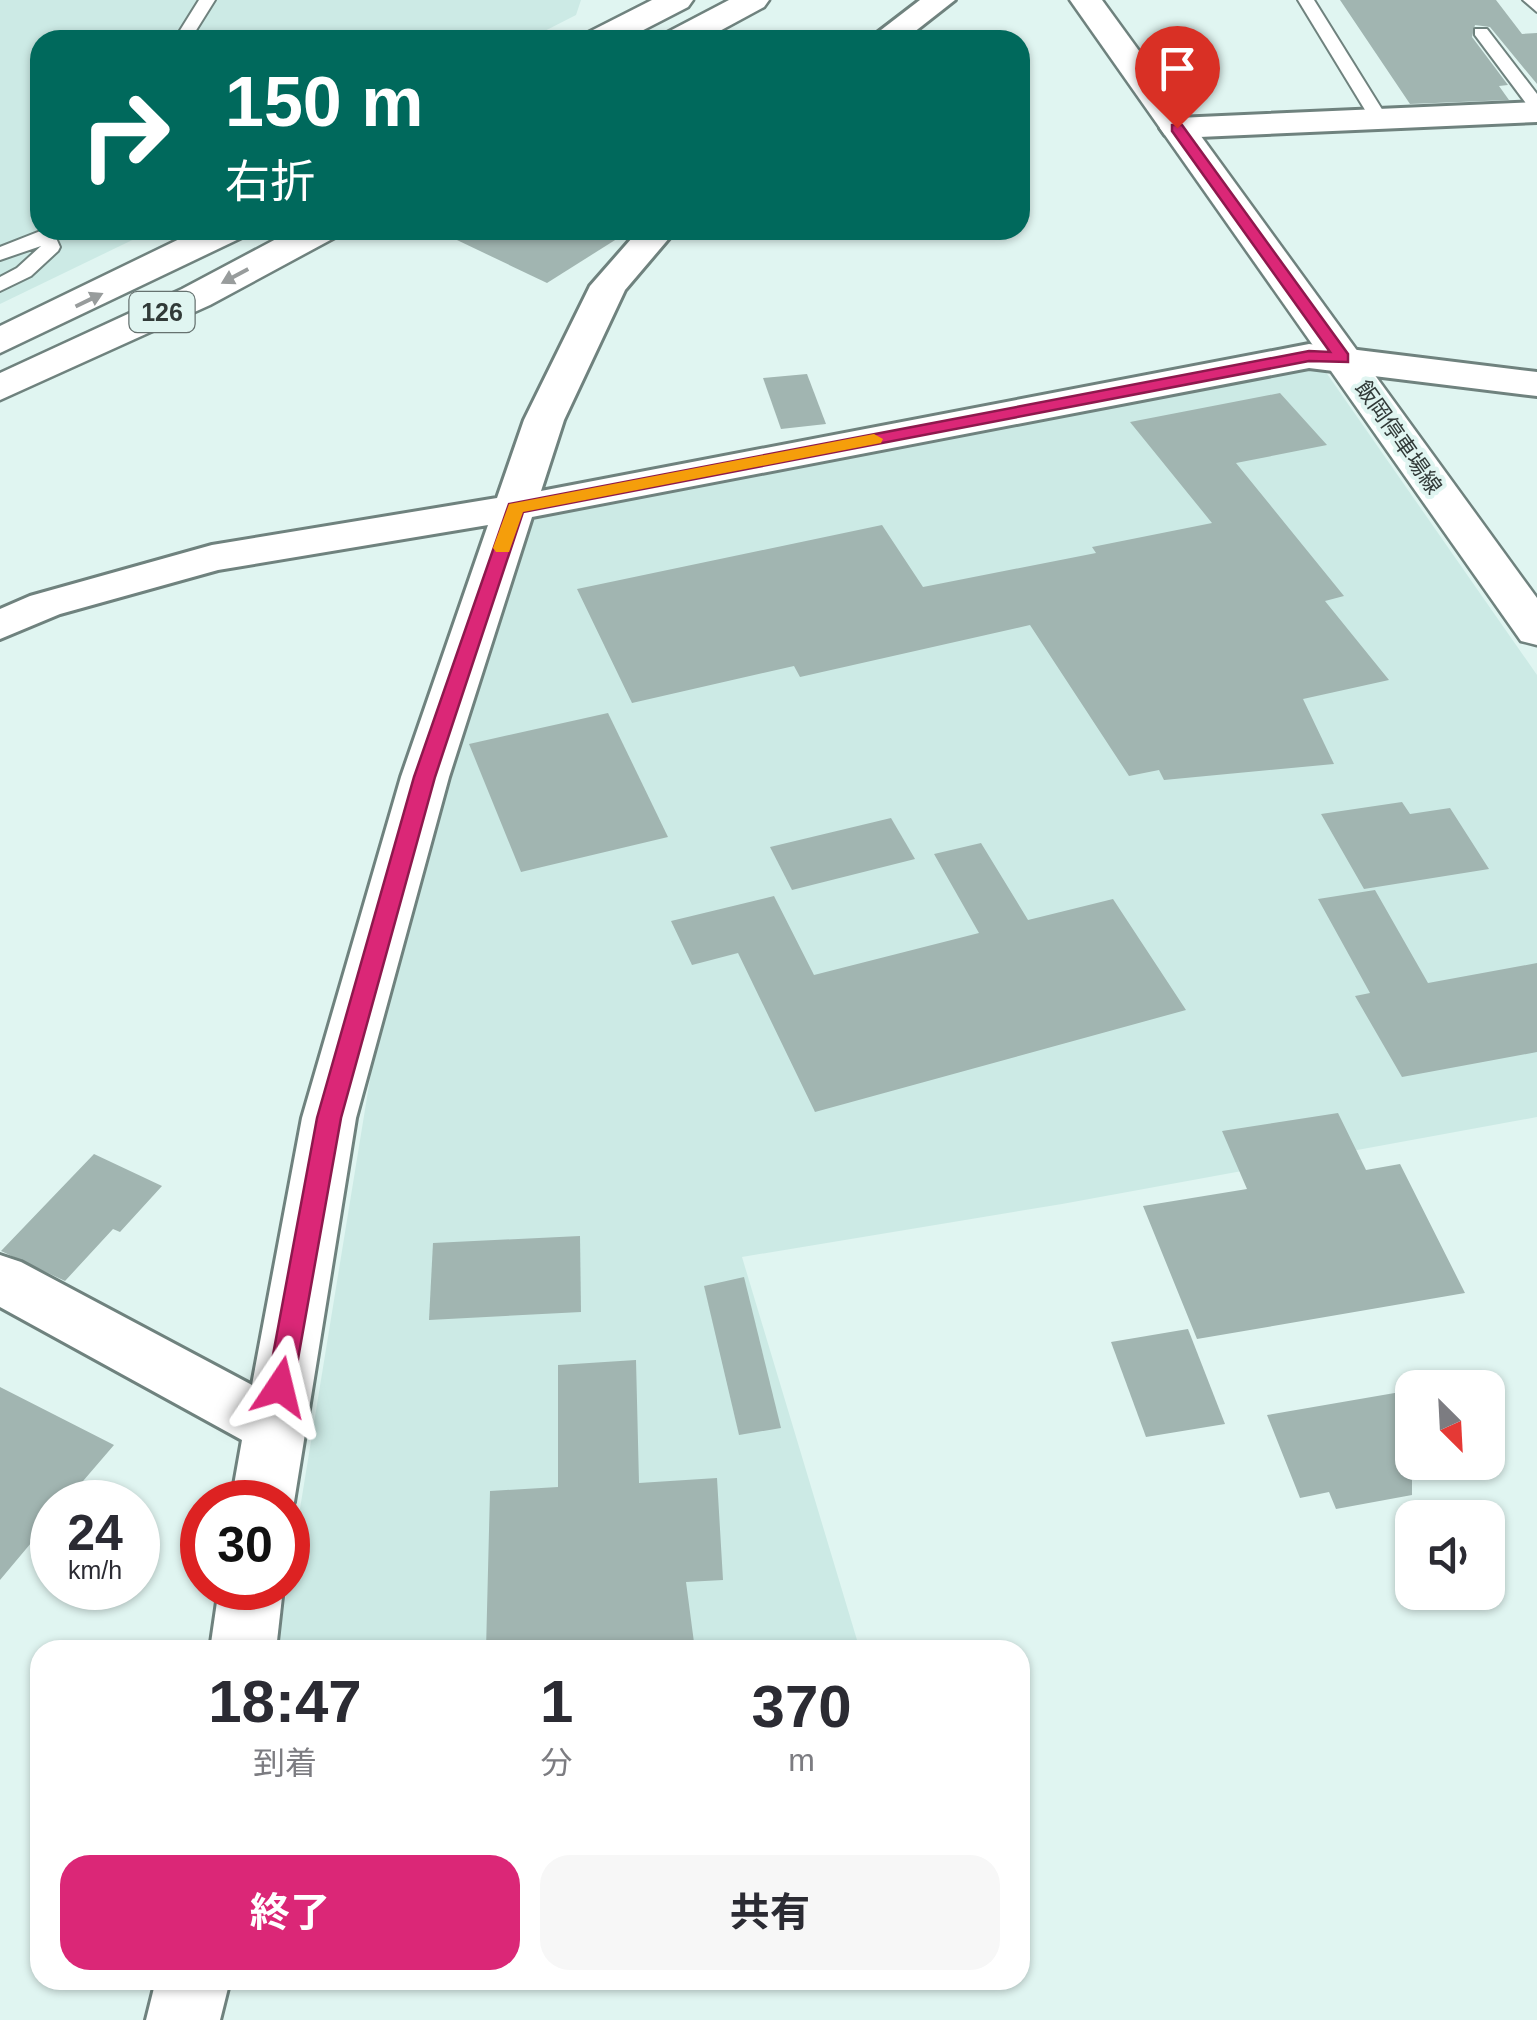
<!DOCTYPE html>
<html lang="ja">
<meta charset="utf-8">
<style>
:root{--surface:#fff;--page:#f7f7f7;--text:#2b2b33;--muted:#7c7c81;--accent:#db2777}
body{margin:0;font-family:Helvetica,"Noto Sans JP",sans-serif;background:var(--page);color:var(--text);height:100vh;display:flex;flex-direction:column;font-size:38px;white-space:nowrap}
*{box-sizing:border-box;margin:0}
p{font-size:32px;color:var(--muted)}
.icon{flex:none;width:55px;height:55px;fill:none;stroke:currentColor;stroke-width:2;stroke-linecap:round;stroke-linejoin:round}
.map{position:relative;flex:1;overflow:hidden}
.drawer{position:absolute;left:30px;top:1640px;width:1000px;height:350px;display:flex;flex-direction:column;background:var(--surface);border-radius:30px;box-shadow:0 2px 8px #0004}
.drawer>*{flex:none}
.top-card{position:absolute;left:30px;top:30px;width:1000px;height:210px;border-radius:30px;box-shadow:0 2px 8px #0004;background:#00695c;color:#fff;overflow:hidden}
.needle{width:65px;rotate:156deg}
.tools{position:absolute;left:1395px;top:1370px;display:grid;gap:20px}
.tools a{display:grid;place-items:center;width:110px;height:110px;border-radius:20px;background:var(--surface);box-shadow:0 2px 8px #0004;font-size:50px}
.speed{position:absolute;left:30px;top:1480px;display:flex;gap:20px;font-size:50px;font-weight:700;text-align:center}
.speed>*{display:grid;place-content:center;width:130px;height:130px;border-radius:50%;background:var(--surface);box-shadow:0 2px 8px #0004;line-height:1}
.speed small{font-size:25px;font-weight:400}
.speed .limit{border:15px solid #d22;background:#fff;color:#111}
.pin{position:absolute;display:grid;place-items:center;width:85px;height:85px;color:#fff;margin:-102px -42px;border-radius:50% 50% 50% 0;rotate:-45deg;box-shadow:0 0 10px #0007}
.pin .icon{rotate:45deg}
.me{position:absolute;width:110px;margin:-55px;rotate:10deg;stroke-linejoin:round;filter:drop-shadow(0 0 8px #0008)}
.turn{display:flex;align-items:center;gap:35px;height:210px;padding:0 30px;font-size:45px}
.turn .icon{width:130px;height:130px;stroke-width:2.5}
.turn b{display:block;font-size:70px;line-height:85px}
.eta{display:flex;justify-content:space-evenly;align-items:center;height:170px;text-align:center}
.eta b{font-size:60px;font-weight:700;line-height:70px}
.cta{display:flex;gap:20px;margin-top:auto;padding:20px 30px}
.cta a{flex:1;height:115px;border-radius:30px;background:var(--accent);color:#fff;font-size:40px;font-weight:700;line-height:115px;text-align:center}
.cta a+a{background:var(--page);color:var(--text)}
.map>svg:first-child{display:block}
.built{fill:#cceae5}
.building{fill:#a1b5b1}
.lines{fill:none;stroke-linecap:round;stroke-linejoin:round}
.lane-casing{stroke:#6f827e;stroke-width:4}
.street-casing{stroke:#6f827e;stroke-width:6}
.secondary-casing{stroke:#6f827e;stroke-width:5}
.highway-casing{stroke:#6f827e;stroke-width:5}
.lane{fill:#fff;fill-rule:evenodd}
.street{fill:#fff;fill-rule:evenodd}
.secondary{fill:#fff;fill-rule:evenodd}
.highway{fill:#fff;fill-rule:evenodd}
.oneway{fill:#989c9c}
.route{fill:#db2777;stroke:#8e194d;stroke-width:2.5}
.slow{fill:#f59e0b}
.labels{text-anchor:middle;stroke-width:8;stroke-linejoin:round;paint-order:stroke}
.far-street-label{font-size:22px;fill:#313a38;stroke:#e0f5f1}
.shield{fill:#e0f5f1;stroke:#667270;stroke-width:2.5}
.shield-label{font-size:25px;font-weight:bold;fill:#313a38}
</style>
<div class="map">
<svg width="1537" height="2020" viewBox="0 0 1537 2020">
<rect width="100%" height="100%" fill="#e0f5f1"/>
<g class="built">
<path d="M0 0H581L576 15 527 40H40V230H153L0 304Z"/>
<path d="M1323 368 1537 675V1117L1062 1204 742 1257 860 1650H277L391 950 530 517 1271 373Z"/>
</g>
<g class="building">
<path d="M1340 0H1496L1522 34 1537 33V84L1490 27 1475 25 1472 37 1508 85 1499 86 1509 100 1410 104Z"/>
<path d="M436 230H631L547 283Z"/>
<path d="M807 374 826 424 781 429 763 378Z"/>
<path d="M1280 393 1327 445 1236 463 1344 596 1325 601 1389 680 1303 699 1334 764 1164 780 1159 770 1129 776 1030 625 800 677 794 666 632 703 577 589 882 525 923 587 1096 553 1092 547 1212 523 1130 422Z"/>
<path d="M608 713 668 837 521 872 469 744Z"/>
<path d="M1402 802 1410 814 1450 808 1489 869 1364 889 1321 814Z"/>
<path d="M891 818 915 859 792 890 770 847Z"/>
<path d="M981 843 1028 920 1113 899 1186 1010 815 1112 738 953 692 965 671 921 774 896 814 975 979 933 934 854Z"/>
<path d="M1375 890 1428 983 1537 963V1052L1402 1077 1355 996 1370 993 1318 899Z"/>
<path d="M1338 1113 1366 1170 1400 1164 1465 1293 1197 1339 1143 1206 1247 1189 1222 1131Z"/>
<path d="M94 1154 162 1186 120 1232 113 1229 65 1281 1 1251Z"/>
<path d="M580 1236 581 1312 429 1320 433 1243Z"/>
<path d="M744 1277 781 1428 739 1435 704 1286Z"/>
<path d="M1188 1329 1225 1424 1146 1437 1111 1342Z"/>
<path d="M636 1360 639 1483 717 1478 723 1580 686 1582 695 1650H486L490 1491 558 1487V1365Z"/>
<path d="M0 1387 114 1445 65 1502H52V1518L0 1580Z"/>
<path d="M1412 1390V1495L1336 1509 1329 1492 1300 1498 1267 1415Z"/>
</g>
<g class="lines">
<g class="lane-casing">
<g id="lane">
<path d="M199 0H215L190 40H174Z"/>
<path d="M1298 0H1314L1388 119 1385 123H1373Z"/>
<path d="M1523 0H1537V12Z"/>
<path d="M1475 29H1487L1537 94V111L1531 110 1475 35Z"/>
<path d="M43 230H68L56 238 60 247 58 251 31 276 0 291V277L17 268 41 246 0 260V247Z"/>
</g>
</g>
<g class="street-casing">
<g id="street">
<path d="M920 0H955L904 40H868Z"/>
<path d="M1537 102V122L1177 138 1165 135 1160 128 1165 121 1177 118Z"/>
<path d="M639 230H676L625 290 564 420 541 491 1309 344 1537 372V396L1309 368 532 517 449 777 356 1118 294 1502 288 1515V1502H231L242 1440 0 1307V1255L21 1262 252 1385 302 1118 401 777 488 525 218 570 60 614 0 639V609L30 596 212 545 497 498 524 420 590 286Z"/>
<path d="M219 1588H283L276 1650H210Z"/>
<path d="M156 1980H230L220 2020H146Z"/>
</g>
</g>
<g class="secondary-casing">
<path id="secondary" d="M1070 0H1102L1537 598V645L1521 641Z"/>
</g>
<g class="highway-casing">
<g id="highway">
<path d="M652 0H693L688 7 624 40H582L587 33Z"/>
<path d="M729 0H769L764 7 703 40H661L666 33Z"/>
<path d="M198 230H247L241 238 0 353V326Z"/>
<path d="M293 230H340L334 238 210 305 0 400V373L182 289Z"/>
</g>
</g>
<use href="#lane" class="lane"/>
<use href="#street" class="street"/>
<use href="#secondary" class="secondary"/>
<use href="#highway" class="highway"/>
</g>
<defs><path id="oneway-solid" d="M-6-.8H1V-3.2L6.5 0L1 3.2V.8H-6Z" transform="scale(2.5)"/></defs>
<g class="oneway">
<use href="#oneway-solid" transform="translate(235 276) rotate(152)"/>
<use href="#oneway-solid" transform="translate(89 300) rotate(-26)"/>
</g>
<path class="route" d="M1172 125H1182L1348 354V362L1309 361 523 512 435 777 341 1118 293 1387 289 1395 280 1398 271 1395 267 1387 317 1118 414 777 509 504 1309 351 1330 352 1172 131Z"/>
<path class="slow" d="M874 434 883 439 881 443 523 512 509 552H496L493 548 509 504Z"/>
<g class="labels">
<g class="far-street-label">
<text transform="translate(1399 437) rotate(55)" y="8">飯岡停車場線</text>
</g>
<rect class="shield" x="129.5" y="292" width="65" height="40" rx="8"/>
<g class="shield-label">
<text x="162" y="321">126</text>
</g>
</g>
</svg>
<div class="tools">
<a><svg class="needle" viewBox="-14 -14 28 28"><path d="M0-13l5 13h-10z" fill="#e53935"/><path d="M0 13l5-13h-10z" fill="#7c7c81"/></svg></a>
<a><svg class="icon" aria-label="sound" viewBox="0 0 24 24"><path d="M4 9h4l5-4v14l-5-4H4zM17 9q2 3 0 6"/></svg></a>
</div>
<div class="speed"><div>24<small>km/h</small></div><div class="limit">30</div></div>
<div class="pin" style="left:1177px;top:128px;background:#d93025"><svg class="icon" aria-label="arrive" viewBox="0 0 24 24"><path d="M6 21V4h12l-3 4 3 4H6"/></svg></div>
<svg class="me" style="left:280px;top:1387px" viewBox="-20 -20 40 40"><path d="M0-17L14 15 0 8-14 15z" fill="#db2777" stroke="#fff" stroke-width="4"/></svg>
<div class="top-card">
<div class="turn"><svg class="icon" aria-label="right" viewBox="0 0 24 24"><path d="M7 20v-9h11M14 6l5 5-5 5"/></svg><div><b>150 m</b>右折</div></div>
</div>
<section class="drawer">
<div class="eta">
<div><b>18:47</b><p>到着</p></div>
<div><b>1</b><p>分</p></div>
<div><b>370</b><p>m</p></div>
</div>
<div class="cta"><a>終了</a><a>共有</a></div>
</section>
</div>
